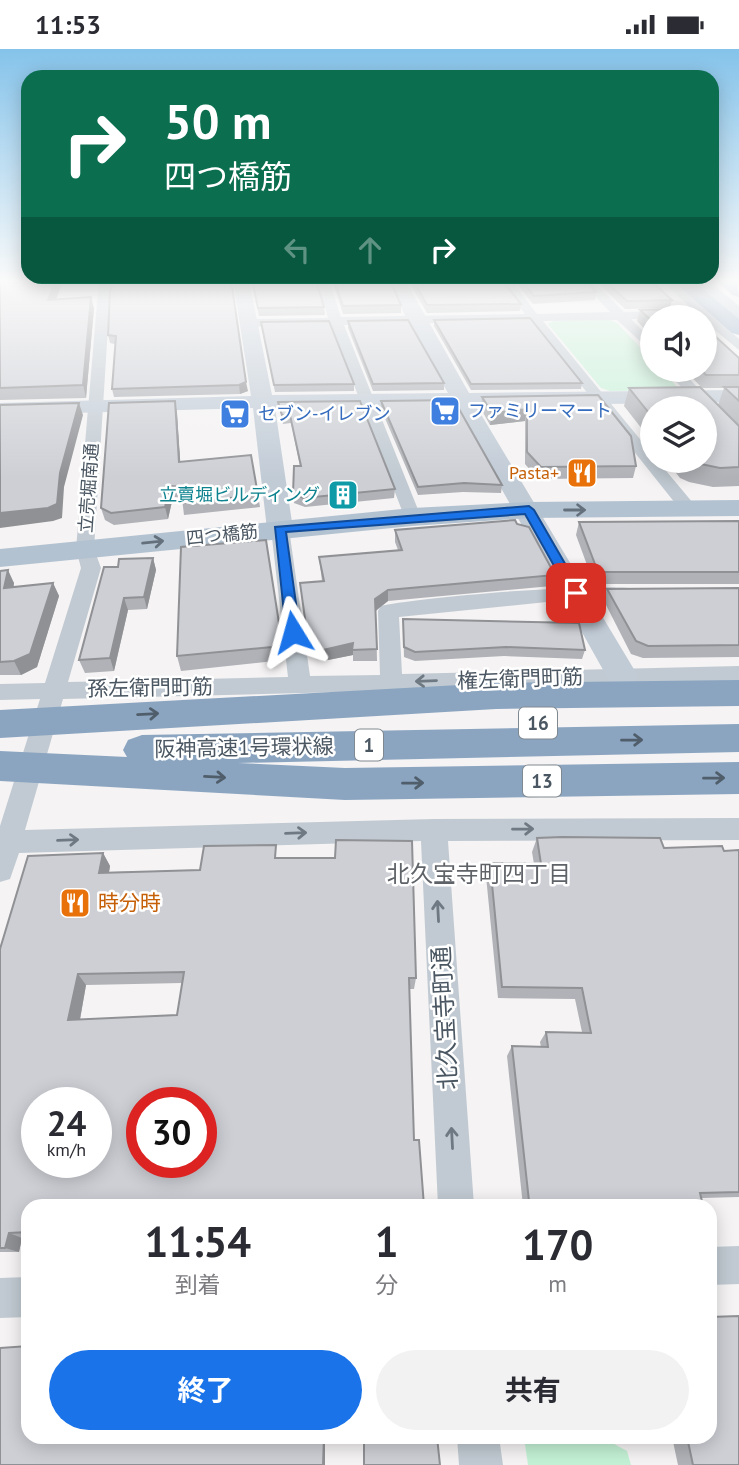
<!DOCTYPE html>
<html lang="ja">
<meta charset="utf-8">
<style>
:root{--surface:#fff;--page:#f2f2f3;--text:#2b2b33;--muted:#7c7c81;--accent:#1a73e8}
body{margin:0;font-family:"PT Sans","Noto Sans JP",sans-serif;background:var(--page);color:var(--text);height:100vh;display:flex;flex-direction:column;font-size:26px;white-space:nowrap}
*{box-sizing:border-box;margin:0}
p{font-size:23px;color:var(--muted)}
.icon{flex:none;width:38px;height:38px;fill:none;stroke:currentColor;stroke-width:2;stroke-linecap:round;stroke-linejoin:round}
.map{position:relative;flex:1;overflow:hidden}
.panel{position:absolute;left:21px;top:1150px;width:696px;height:245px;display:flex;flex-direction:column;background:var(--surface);border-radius:21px;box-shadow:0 4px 18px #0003}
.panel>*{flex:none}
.banner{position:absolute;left:21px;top:21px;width:698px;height:214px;border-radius:21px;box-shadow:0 4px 18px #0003;background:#0b6e4f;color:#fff;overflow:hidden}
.fabs{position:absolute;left:640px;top:256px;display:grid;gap:14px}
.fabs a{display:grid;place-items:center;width:77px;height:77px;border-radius:50%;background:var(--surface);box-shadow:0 4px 18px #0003;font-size:35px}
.speed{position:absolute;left:21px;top:1038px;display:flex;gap:14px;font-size:35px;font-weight:700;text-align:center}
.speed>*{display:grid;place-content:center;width:91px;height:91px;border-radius:50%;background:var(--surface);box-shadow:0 4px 18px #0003;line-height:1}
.speed small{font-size:18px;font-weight:400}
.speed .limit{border:10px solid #d22;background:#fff;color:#111}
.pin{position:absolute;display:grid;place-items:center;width:60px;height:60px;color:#fff;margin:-30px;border-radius:14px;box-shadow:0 4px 10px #0006}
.me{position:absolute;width:77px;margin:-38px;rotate:352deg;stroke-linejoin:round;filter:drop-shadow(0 0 5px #0008)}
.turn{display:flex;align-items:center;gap:24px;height:147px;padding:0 28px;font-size:32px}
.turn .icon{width:91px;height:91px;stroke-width:2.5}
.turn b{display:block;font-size:49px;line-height:60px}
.lanes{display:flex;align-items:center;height:66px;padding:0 28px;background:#0003;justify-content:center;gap:35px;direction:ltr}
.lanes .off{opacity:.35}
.eta{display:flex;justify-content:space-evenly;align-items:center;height:119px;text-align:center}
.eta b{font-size:42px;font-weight:700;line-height:49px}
.button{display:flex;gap:14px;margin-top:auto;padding:14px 28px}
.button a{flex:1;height:80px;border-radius:42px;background:var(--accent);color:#fff;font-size:28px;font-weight:700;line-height:80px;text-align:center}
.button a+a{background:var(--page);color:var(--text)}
.status{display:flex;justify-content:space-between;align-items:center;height:49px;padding:0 35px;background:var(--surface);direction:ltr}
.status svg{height:19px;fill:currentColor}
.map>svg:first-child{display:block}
.green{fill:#c3f1d5}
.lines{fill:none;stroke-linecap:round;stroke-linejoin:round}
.street{fill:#c1cad2;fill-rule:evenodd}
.secondary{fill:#c1cbd6;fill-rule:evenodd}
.primary{fill:#b3c2d1;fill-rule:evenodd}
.highway{fill:#8ba5c1;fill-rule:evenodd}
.wall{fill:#b0b2b7;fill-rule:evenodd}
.shaded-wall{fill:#909195}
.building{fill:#cdcfd5;stroke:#909195;stroke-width:2;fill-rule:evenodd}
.oneway{stroke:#64717d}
.oneway2{stroke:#6e7983}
.oneway3{stroke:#505e6b}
.route{fill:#1a73e8;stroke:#114b97;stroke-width:2}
.labels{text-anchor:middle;stroke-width:5;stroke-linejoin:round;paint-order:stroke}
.far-shop-label{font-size:18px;fill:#366cbe;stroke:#fff;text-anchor:start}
.far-food-label{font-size:18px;fill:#c56008;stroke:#fff;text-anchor:end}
.far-street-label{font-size:18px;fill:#4a5661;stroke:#fff}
.far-culture-label{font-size:18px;fill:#0d838f;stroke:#fff;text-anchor:end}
.shield{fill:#fff;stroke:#808990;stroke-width:2}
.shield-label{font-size:19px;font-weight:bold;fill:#4a5661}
.street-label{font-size:21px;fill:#4a5661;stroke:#fff}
.food-label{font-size:21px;fill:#c56008;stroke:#fff;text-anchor:start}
.neighbourhood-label{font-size:23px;fill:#5f6368;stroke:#fff}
.near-street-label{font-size:24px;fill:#4a5661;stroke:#fff}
</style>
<div class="status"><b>11:53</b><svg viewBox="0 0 49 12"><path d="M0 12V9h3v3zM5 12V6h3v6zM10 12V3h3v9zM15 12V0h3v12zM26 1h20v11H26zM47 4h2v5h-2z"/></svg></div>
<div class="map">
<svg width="739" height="1416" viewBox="0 0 739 1416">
<rect width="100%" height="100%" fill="#f5f3f3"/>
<g class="green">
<path d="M610 271 617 274 653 312V320H661L677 338 673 341 610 342 601 339 548 275 553 272Z"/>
<path d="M524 1388H601L627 1402 631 1416H528Z"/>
</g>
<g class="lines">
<g class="street">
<path d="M99 231H111L94 500 101 519 68 633 288 628 271 480 280 474 289 480 310 627 380 626 378 562 381 557C410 549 640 528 650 544L640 550H576L399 568 402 625 739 617V633L63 650 25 781 434 770 739 769V791L448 792 474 1157H438L421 792 19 804 10 830 0 833V777L40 650 0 651V635L45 634 81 519 76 500Z"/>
<path d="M317 231H329L341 268 525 265 499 231H511L537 265 610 263 580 231H592L624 263 693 261 661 231H674L739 290V301L705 273V268L631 270 653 292V304L617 271 543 272 653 406V411H657L698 460 695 464H683L530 272 344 276 421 468 412 473 406 472 331 276 246 278 240 274 246 270 328 269Z"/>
<path d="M665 320H680L739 382V396L733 394 705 364V359H700Z"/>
<path d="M739 1197V1235L710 1236V1198Z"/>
<path d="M28 1228V1268L0 1269V1229Z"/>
<path d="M457 1388H499L503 1416H459Z"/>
</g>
<path class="secondary" d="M233 231H249L272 346 448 344 407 271 389 231H405L469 344 739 341V353L476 357 638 627 633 635 622 638 611 635 455 357 275 359 293 480 289 486H271L267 480 253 359 0 366V354L251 347Z"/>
<g class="primary">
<path d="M688 231H708L739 257V273L732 271Z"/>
<path d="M739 451V467L529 469 412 477 0 518V500L412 459 529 453Z"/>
</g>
<g class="highway">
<path d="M672 231H692L739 270V286L732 284Z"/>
<path d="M716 231H736L739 248 732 246Z"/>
<path d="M739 631V657L496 660 0 689V661L496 634Z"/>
<path d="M739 675V703L238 714 345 719 739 713V745L345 751 0 732V702L127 708 123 701 128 691 142 686Z"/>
</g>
</g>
<g class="wall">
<path d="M0 231 56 250 94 259 86 349 0 351Z"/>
<path d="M113 231 248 342 240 345 114 348 112 340 115 295 110 294 108 286Z"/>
<path d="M251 231H316L324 258 325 266 259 267Z"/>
<path d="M332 231H390L401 256V264L343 265Z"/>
<path d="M408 231H502L521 255 520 262 427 264Z"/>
<path d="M514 231H586L596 243 595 251 533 255Z"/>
<path d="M595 231H650L672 251 670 259 625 260Z"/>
<path d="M640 261 653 268V289L637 272Z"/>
<path d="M434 271 582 334 581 340 471 341 434 277Z"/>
<path d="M348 272 444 334V341L373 342 348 279Z"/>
<path d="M261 273 354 335V342L275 343Z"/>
<path d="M739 309V437L713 438 689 433 680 429 666 411H705L653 359V394L624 357 629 339 718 356 724 339H702L684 320H705Z"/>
<path d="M598 346 636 417 633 429 538 430 525 415V372L490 376 481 360 482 348Z"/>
<path d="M381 352 502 436 501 444 463 443 418 446 381 360Z"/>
<path d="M278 353 395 440 394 449 305 458 294 454 293 445 300 417 291 374 283 375Z"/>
<path d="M177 364 180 412 258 446 260 458 184 466 182 449 173 448 168 470 114 476 105 471 101 459Z"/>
<path d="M739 472V535H594L576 486 579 473Z"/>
<path d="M517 475 555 526 552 537 388 552 376 562 377 612H353V606L323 612 309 603 300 534 322 532 319 508 398 501 395 493V481Z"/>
<path d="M181 498 282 602 274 612 181 622 177 607Z"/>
<path d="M153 509 156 521 147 560 128 561 114 622 85 624 79 611 118 518Z"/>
<path d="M0 522 14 534V538L53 534 59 547 37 618 21 626H0Z"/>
<path d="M739 539V608L643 609 631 605 604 552 607 540Z"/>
<path d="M403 570 585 601 582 610 504 607 415 612 404 608Z"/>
<path d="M537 789 664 799 724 802 739 801V1148L702 1149 703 1157H523L507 1007 512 997 541 998 540 993 546 983H582L575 950 498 949 486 827 490 814 534 815 532 803Z"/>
<path d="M103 804 110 817 109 823 200 821 278 809 416 929 414 940H410L28 1157V1188L22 1189 19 1203H0V900ZM182 934 177 966 80 971 86 936Z"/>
<path d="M672 1388H710L739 1416H678Z"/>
</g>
<g class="shaded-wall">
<path d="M56 231H63L52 262 48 251Z"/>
<path d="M91 248 94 259 86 349 83 336Z"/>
<path d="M246 333 248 342 240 345 239 336Z"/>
<path d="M175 352 177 364 181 424 179 413Z"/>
<path d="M79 354 83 366 64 438 62 469 53 472 0 479V464L60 424Z"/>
<path d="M527 360 525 372 490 376 492 364Z"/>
<path d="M170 437 173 448 168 470 165 458Z"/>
<path d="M153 509 156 521 147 560 144 548Z"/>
<path d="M8 521 14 534 10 553 4 539Z"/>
<path d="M53 534 59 547 37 618 21 626 14 612Z"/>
<path d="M388 541V552L375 562V550Z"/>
<path d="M124 549 128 561 114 622 110 609Z"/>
<path d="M281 587 282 602 274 612 272 598Z"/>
<path d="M353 594V606L323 612V601Z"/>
<path d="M103 804 110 817 107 836 99 824Z"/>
<path d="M78 925 86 936 78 981 68 971Z"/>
<path d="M9 1184 22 1189 19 1203 5 1199Z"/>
<path d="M324 1388H325V1416H323Z"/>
</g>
<g class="building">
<path d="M0 231H56L48 251 91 248 83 336 0 339Z"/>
<path d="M113 231H231L246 333 239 336 112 340 116 287 108 286 110 243Z"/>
<path d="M252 231H316L324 258 258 259Z"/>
<path d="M334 231H390L401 256 343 257Z"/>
<path d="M413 231H502L521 255 427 256Z"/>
<path d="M521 231H586L596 243 534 247Z"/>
<path d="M604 231H650L672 251 627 252Z"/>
<path d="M685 260 694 268H653V273L640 261Z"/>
<path d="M530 269 582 334 471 335 434 271Z"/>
<path d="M408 271 444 334 373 335 348 272Z"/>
<path d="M329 272 354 335 274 336 261 273Z"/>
<path d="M705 278 739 309V326H706L700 320H705Z"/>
<path d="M700 338 739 377V418L720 419 696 414 689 411H705V359H653V369L629 339Z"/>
<path d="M724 338H739V352Z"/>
<path d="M598 346 631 387 636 417 541 418 527 403V360L492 364 482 348Z"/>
<path d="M454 351 502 436 464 434 418 438 381 352Z"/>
<path d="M175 352 179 413 251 406 258 446 182 454V438L170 437 165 458 111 464 101 459 109 354Z"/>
<path d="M360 352 395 440 304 449 293 445 294 417H301L290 366H282L278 353Z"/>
<path d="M79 354 60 424 57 455 48 459 0 464V356Z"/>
<path d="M515 471 517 475 529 478 555 526 388 541 375 550 377 600 352 601 353 594 323 601 308 591 300 534 324 532 319 508 402 501 395 481Z"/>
<path d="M739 472V523H598L579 473Z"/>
<path d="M266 491 281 587 272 598 177 607 181 498Z"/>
<path d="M153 509 144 548 124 549 110 609 79 611 104 518H118L119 510Z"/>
<path d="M8 521 4 539 53 534 30 605 14 612 0 613V522Z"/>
<path d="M739 539V596L648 597 636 592 607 540Z"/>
<path d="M403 570 579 574 585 601 506 598 415 603 404 598Z"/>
<path d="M562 788 660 789 664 799 722 797 724 802 739 801V1143L700 1144 703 1157H625L624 1153 529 1152 512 997 548 998 546 983 591 984 582 939 502 938 490 814 541 815 537 789Z"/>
<path d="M336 791 412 792 416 929H409L414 1091H419L424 1157H28V1183L9 1184 5 1199H0V900L28 807 103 804 99 824 200 821 204 797 276 796 275 809H335ZM184 923 177 966 68 971 78 925ZM37 1054H96V1113H37ZM142 1054H201V1113H142Z"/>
<path d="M739 1267V1416H693L687 1388H710V1268Z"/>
<path d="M28 1297V1388H324L323 1416H0V1299Z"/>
<path d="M364 1388H437L440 1416H364Z"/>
</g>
<defs><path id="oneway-shaft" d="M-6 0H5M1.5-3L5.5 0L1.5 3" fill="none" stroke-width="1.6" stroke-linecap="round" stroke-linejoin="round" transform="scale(1.75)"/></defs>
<g class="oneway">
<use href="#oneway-shaft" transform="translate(575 461)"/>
<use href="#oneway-shaft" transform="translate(153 493) rotate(-6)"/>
</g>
<g class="oneway2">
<use href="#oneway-shaft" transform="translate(426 632) rotate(178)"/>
<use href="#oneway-shaft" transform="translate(523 780) rotate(-1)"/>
<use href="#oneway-shaft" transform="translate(296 784) rotate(-2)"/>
<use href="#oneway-shaft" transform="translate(68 791) rotate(-2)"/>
<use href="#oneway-shaft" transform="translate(438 862) rotate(-93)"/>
<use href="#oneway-shaft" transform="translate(452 1089) rotate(-93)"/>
</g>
<g class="oneway3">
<use href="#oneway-shaft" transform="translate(148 665) rotate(-3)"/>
<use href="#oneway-shaft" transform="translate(632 691) rotate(-1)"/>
<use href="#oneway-shaft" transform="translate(215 728) rotate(3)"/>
<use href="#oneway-shaft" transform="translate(714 729) rotate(-1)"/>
<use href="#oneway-shaft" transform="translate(413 734) rotate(-1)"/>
</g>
<linearGradient id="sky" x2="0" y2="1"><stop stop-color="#85c3ea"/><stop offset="0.54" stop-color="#fafafa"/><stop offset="1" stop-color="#fafafa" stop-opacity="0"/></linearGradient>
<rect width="739" height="429" fill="url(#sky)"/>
<path class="route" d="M529 457 534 461 582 544 580 547H571L525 465 286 483 300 583 293 588 286 583 275 478Z"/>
<defs>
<g id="supermarket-square" transform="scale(1.575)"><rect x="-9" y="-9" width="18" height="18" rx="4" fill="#3f7fe0" stroke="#fff"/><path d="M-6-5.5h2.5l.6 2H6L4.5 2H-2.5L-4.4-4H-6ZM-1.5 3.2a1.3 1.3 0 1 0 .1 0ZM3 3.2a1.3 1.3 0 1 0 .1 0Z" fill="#fff"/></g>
<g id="restaurant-square" transform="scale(1.575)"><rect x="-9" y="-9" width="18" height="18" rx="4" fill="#e8710a" stroke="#fff"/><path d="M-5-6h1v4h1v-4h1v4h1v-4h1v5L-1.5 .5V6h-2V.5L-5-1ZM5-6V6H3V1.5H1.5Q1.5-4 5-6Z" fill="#fff"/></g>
<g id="building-square" transform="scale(1.575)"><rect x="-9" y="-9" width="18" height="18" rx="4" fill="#0f9aa8" stroke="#fff"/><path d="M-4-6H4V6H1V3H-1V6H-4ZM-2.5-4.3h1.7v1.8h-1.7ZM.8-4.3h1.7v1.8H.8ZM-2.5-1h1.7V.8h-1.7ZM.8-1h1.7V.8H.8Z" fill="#fff"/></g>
</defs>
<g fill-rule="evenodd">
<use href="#supermarket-square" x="445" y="362"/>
<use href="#supermarket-square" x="235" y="365"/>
<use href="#restaurant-square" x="582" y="424"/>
<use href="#building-square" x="343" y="446"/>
<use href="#restaurant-square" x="75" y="854"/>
</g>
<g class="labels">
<g class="far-shop-label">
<text x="468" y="368">ファミリーマート</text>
<text x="258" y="371">セブン-イレブン</text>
</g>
<g class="far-food-label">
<text x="559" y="430">Pasta+</text>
</g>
<g class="far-street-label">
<text transform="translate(89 439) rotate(-86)" y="6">立売堀南通</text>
<text transform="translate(222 486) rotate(-6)" y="6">四つ橋筋</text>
</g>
<g class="far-culture-label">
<text x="320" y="452">立賣堀ビルディング</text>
</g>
<g class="shield">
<rect x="519" y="658.5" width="38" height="31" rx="5"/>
<rect x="355" y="680.5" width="28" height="31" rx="5"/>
<rect x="523" y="716.5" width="38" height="31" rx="5"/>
</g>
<g class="shield-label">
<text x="538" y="681">16</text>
<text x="369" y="703">1</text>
<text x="542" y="739">13</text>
</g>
<g class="street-label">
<text transform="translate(520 630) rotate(-2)" y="7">権左衛門町筋</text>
<text transform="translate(150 639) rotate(-1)" y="7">孫左衛門町筋</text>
<text transform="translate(244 699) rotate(-1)" y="7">阪神高速1号環状線</text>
</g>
<g class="food-label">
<text x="98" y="861">時分時</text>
</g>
<g class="neighbourhood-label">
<text x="479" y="833">北久宝寺町四丁目</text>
</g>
<g class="near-street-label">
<text transform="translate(445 969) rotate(-93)" y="8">北久宝寺町通</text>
</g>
</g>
</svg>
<div class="fabs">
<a><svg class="icon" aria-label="sound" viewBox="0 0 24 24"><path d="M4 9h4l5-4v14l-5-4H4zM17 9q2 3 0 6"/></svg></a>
<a><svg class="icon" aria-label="layers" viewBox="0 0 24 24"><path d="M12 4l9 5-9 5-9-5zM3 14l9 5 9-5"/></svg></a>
</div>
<div class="speed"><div>24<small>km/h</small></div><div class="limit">30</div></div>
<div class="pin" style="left:576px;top:544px;background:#d93025"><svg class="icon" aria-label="arrive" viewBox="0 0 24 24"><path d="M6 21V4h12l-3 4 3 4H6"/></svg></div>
<svg class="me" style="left:293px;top:583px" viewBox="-20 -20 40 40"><path d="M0-17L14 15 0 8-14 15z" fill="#1a73e8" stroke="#fff" stroke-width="4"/></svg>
<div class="banner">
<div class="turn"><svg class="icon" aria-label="right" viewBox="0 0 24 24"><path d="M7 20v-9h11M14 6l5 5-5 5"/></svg><div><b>50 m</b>四つ橋筋</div></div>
<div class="lanes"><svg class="icon off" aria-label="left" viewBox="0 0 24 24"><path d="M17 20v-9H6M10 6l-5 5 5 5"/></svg><svg class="icon off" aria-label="ahead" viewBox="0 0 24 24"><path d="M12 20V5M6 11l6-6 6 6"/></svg><svg class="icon" aria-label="right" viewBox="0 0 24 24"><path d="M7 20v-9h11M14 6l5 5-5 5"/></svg></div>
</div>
<section class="panel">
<div class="eta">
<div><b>11:54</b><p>到着</p></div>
<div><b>1</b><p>分</p></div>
<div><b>170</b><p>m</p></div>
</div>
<div class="button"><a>終了</a><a>共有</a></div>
</section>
</div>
